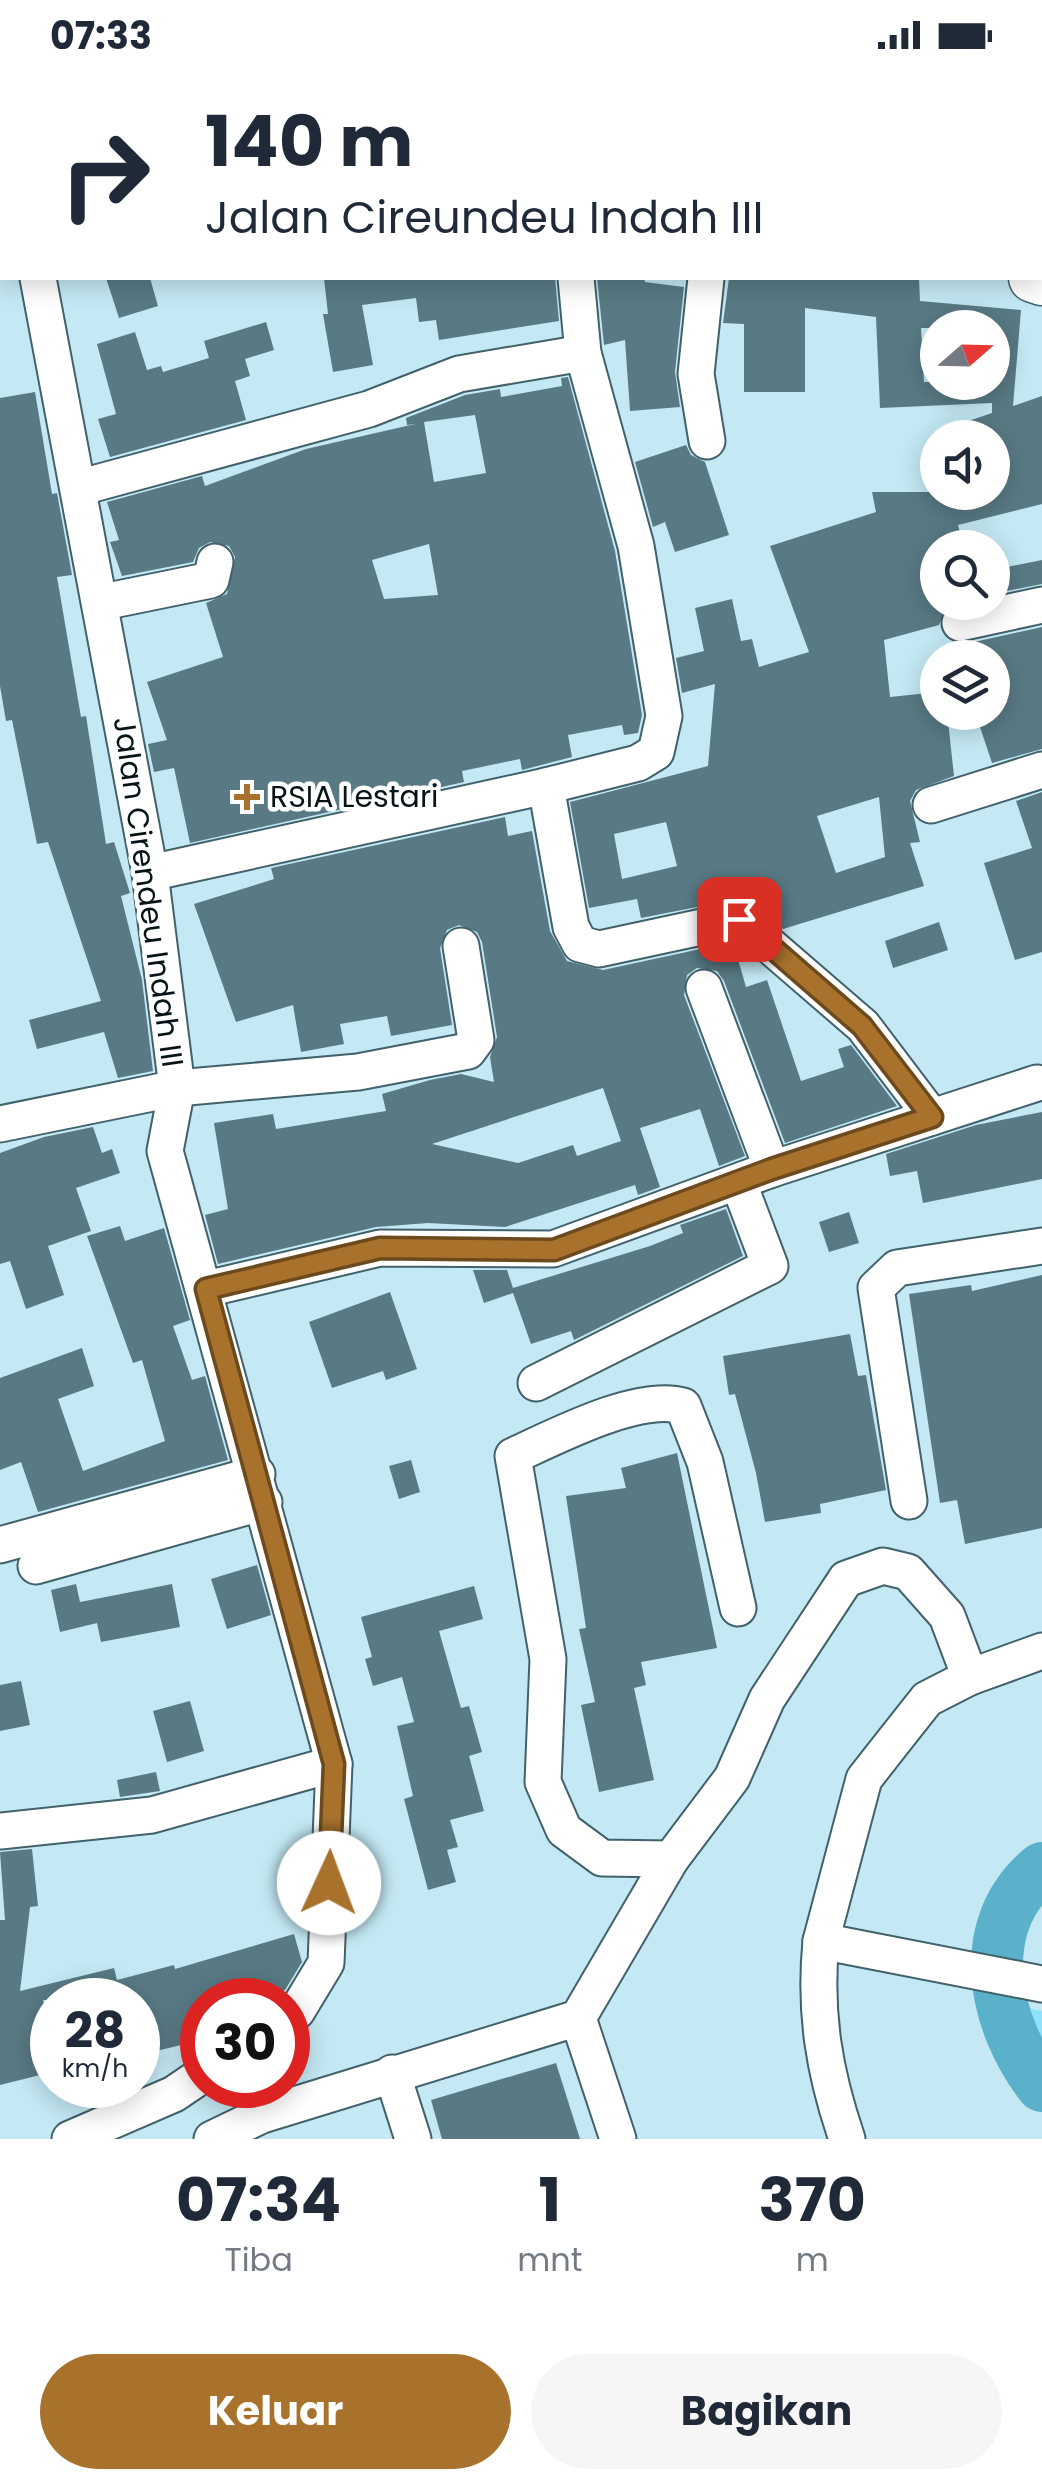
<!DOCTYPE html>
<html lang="id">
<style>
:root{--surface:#fff;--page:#f6f6f7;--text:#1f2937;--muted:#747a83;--accent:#a8722d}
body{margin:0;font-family:Poppins,sans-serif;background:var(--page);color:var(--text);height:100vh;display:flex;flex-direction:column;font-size:38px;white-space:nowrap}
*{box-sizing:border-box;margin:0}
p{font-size:32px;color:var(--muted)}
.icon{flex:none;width:55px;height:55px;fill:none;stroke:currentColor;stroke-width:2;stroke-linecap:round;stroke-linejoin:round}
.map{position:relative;height:2069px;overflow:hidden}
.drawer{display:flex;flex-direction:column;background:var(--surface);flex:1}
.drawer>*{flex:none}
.guide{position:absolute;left:0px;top:0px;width:1042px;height:210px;box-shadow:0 5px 25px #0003;background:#fff;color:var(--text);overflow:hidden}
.needle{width:65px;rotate:70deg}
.controls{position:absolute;left:920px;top:240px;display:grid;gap:20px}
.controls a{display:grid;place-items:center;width:90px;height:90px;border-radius:50%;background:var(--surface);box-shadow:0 5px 25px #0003;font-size:50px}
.speed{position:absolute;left:30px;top:1908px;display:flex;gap:20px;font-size:50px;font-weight:700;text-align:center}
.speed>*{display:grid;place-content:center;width:130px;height:130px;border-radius:50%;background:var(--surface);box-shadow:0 5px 25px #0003;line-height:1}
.speed small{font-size:25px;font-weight:400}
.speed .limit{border:15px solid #d22;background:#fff;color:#111}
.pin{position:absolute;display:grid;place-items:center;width:85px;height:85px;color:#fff;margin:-42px;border-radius:20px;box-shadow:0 5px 15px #0006}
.me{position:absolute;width:110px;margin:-55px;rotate:2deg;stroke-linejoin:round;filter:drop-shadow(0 0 8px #0008)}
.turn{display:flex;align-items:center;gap:35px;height:210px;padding:0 40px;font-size:45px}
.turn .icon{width:130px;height:130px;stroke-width:2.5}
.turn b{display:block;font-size:70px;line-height:85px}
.eta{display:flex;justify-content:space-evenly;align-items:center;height:170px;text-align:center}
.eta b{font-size:60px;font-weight:700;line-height:70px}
.button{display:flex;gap:20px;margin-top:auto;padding:20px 40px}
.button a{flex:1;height:115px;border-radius:60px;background:var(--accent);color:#fff;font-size:40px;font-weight:700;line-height:115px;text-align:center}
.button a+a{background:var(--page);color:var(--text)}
.status{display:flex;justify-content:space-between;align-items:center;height:70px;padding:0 50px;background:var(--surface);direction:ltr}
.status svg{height:28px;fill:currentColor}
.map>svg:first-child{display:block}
.green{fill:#90e2fb}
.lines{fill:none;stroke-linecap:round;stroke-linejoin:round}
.river{stroke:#5bb1c9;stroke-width:52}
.building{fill:#597a84;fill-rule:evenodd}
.service-casing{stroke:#41616b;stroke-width:21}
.minor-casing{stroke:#41616b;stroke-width:39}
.secondary-casing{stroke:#41616b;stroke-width:51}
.service{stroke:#fff;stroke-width:18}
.minor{stroke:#fff;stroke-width:35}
.secondary{stroke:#fff;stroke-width:48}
.route-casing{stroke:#6d4a1d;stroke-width:25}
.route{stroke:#a8722d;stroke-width:18}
.poi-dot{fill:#a8722d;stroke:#fff;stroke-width:4}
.labels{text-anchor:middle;stroke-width:9;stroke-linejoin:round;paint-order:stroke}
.poi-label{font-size:30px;fill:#061317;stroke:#fff;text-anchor:start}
.street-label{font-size:30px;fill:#061317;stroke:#fff}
</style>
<div class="status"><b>07:33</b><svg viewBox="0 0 49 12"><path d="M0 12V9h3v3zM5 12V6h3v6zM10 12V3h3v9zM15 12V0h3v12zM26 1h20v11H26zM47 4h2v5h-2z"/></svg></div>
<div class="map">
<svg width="1042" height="2069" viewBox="0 0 1042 2069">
<rect width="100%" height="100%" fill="#c4e9f4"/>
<path class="green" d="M998 1931 1042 1941V2016L1016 1982Z"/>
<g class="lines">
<path class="river" d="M1042 1798C972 1856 993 1953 1042 2016"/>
</g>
<g class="building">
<path d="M106 208H150L158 236 119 248Z"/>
<path d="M324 208H555L559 251 439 270 436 250 419 252 416 228 362 235 373 295 333 302 323 244H328Z"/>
<path d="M597 208H644L645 212 684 217 675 302 680 337 630 341 625 270 604 275Z"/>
<path d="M729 208H919L920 231 1021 240 1013 336 1042 326V434L958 455 964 478H938V532L947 536 939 555 884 570 890 627 938 622V642H947L954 706 916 720 910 731 920 772 910 773 924 816 783 859 743 828 641 848 637 829 589 838 570 732 708 696 715 614 682 623 676 588 704 581 695 538 732 529 741 571 752 569 759 597 809 582 770 476 876 442 872 422H992V368H933V363L992 343V333L880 338 876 247 805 238V322H744V254L723 253ZM921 258H992V312H924ZM879 727 885 787 836 803 817 746ZM666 752 677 796 622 809 614 764Z"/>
<path d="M266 252 274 280 245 289 250 306 235 311 246 350 110 387 98 349 116 344 97 274 135 262 147 300 161 296 163 302 209 288 204 271Z"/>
<path d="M568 307 615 481 642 645 638 663 624 665 622 655 568 665 572 687 522 700 520 689 462 701 464 712 190 773 174 698 154 702 148 674 167 670 147 612 223 587 206 533 227 524 235 487 229 476 210 472 199 478 193 492 122 506 110 472 119 470 107 432 202 406 205 416 306 379 415 354 407 355 406 348 465 325 500 319 501 327 562 316 561 308ZM475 345 486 403 434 412 424 352ZM429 474 438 525 384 529 372 490Z"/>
<path d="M35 322 52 424 57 423 72 505 57 507 81 647 86 646 106 774 114 772 130 823 121 826 142 910 153 1001 118 1008 104 962 37 979 29 950 101 931 48 772 37 774 12 650 6 651 0 616V328Z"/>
<path d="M686 375 691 385 705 392 729 465 675 482 665 452 653 457 635 392Z"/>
<path d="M1042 490V514L997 523 992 500Z"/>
<path d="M1042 557V679L992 693 975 642H992V588H957L952 572 965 574Z"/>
<path d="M1042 722V882L1015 890 984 793 1032 778 1016 731Z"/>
<path d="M505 747 508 766 532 761 550 861 567 891 603 900 733 872 746 917 767 910 801 1011 844 997 838 979 851 975 897 1036 785 1073 724 911 717 901 697 898 687 905 684 925 745 1086 719 1096 700 1039 640 1058 660 1117 638 1125 635 1115 505 1157 428 1153 376 1157 218 1194 205 1145 228 1139 214 1053 273 1044 276 1059 386 1041 382 1024 430 1010 461 1004 494 1012 490 987 497 967 482 872 477 862 459 855 447 860 440 878 452 955 391 966 387 946 340 954 344 974 301 982 293 935 236 952 194 834 274 809 271 798ZM603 1018 621 1071 577 1086 573 1075 518 1093 432 1074Z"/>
<path d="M939 852 948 880 893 898 885 871Z"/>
<path d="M1042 1042V1109L923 1133 917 1101 890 1106 886 1084 976 1055Z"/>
<path d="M93 1057 102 1083 112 1079 120 1103 76 1118 91 1161 48 1176 64 1225 26 1239 10 1191 0 1194V1083L44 1067Z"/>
<path d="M726 1139 743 1186 574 1270 571 1261 531 1274 513 1223 484 1233 473 1200H507L513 1218 650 1176 683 1163 680 1155Z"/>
<path d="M849 1142 859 1173 829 1182 819 1152Z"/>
<path d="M120 1156 125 1171 164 1158 190 1250 173 1256 192 1310 205 1306 228 1390 38 1442 21 1392 0 1400V1308L82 1278 94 1316 58 1329 83 1401 165 1371 142 1290 133 1293 87 1166Z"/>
<path d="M1042 1205V1458L965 1474 957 1430 940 1433 909 1224 971 1215 972 1221Z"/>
<path d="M390 1222 417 1299 386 1310 383 1301 332 1318 309 1252Z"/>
<path d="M850 1264 858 1306 866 1305 886 1420 820 1434 821 1443 765 1452 756 1403 735 1324 729 1325 723 1286Z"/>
<path d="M677 1383 717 1578 641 1592 646 1615 634 1618 654 1710 599 1722 581 1635 595 1632 579 1559 586 1558 566 1426 626 1418 621 1398Z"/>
<path d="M411 1390 420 1422 399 1429 389 1396Z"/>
<path d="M257 1495 271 1545 227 1559 211 1509Z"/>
<path d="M76 1514 80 1532 172 1514 180 1557 101 1572 97 1553 60 1562 51 1520Z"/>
<path d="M474 1516 483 1549 439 1561 461 1638 469 1636 482 1682 469 1686 484 1741 450 1750 458 1777 447 1780 456 1812 428 1820 404 1729 413 1726 397 1656 414 1652 402 1607 373 1616 365 1589 372 1587 361 1547Z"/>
<path d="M21 1611 30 1655 0 1661V1615Z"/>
<path d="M190 1631 204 1681 167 1692 153 1641Z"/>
<path d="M156 1702 160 1721 120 1727 117 1710Z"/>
<path d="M32 1779 38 1836 30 1837 20 1921 114 1898 117 1910 174 1895 175 1899 294 1864 302 1892 285 1920 273 1924 274 1930H202V1948L189 1951 194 1972 156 1981 142 1930H43L52 1970V2002L0 2015V1850H5L0 1782Z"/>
<path d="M556 1993 580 2069H442L431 2030Z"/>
</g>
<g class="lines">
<g class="service-casing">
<g id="service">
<path d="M124 0V2"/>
<path d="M562 2V0"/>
<path d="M1040 42H1042"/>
</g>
</g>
<g class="minor-casing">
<g id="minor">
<path d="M0 42 2 54"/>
<path d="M38 208 150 803 177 1018 165 1081 334 1694 326 1893 297 1941 288 1948"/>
<path d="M706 208 696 304 707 371"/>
<path d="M78 418 369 339 459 304 583 283"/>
<path d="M103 532 211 510 215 492"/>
<path d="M960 553 1042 535"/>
<path d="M546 716 571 857 580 874 599 879 739 849 863 956 932 1047"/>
<path d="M931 735 1042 700"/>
<path d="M150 803 546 716 638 693 656 682 664 646 636 476 583 283 576 208"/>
<path d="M704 918 772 1099"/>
<path d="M0 1054 177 1018 358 1002 468 981 476 970 461 876"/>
<path d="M206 1219 380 1178 553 1179 772 1099 1037 1013"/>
<path d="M536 1313 770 1196 739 1114"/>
<path d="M909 1431 876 1218 897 1198 1042 1176"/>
<path d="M0 1475 257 1404"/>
<path d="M36 1496 264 1432"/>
<path d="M1042 1581 970 1607 927 1629 893 1672 864 1709 821 1871 1042 1914"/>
<path d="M0 1761 152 1745 334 1694"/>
<path d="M671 1789 602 1788 564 1760 543 1712 548 1589 513 1386C555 1367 638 1323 683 1336L705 1392 738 1538"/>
<path d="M821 1871C814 1942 824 2002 847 2069"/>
<path d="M578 1948 618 2069"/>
<path d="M392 2003 413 2069"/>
<path d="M70 2069 174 2024 202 2005"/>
<path d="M212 2069 262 2045 578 1948 671 1789 732 1708 767 1629 846 1509 883 1496 908 1502 947 1546 970 1607"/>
</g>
</g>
<g class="secondary-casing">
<g id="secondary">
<path d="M429 0 437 2"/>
<path d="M1033 208 1042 211"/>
</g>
</g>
<use href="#service" class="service"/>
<use href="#minor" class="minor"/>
<use href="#secondary" class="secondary"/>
</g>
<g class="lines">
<g class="route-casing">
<path id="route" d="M329 1813 334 1694 206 1219 380 1178 554 1180 772 1099 932 1047 862 956 739 849"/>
</g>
<use href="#route" class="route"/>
</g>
<path class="poi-dot" d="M242 712h10v10h10v10h-10v10h-10v-10h-10v-10h10z"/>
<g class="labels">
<g class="poi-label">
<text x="270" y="737">RSIA Lestari</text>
</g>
<g class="street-label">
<text transform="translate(148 822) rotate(82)" y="10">Jalan Cirendeu Indah III</text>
</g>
</g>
</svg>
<div class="controls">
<a><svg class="needle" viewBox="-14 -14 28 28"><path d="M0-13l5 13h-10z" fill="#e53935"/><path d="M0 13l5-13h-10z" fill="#747a83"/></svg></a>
<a><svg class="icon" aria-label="sound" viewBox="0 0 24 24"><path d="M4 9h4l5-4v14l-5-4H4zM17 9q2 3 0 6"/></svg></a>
<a><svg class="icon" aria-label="search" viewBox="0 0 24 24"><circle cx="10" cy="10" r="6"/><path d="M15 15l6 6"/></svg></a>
<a><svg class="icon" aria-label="layers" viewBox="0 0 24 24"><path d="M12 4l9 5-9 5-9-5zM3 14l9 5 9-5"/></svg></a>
</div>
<div class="speed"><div>28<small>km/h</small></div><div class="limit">30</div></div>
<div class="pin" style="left:739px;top:849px;background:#d93025"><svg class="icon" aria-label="arrive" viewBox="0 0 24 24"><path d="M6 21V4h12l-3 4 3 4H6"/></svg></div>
<svg class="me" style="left:329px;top:1813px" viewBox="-20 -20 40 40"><circle r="19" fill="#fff"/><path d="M0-13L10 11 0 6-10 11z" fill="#a8722d"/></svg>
<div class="guide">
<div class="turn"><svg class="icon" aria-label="right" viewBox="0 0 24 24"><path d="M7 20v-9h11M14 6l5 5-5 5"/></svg><div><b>140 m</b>Jalan Cireundeu Indah III</div></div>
</div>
</div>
<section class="drawer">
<div class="eta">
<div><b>07:34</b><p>Tiba</p></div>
<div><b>1</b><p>mnt</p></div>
<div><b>370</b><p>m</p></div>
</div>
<div class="button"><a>Keluar</a><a>Bagikan</a></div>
</section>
